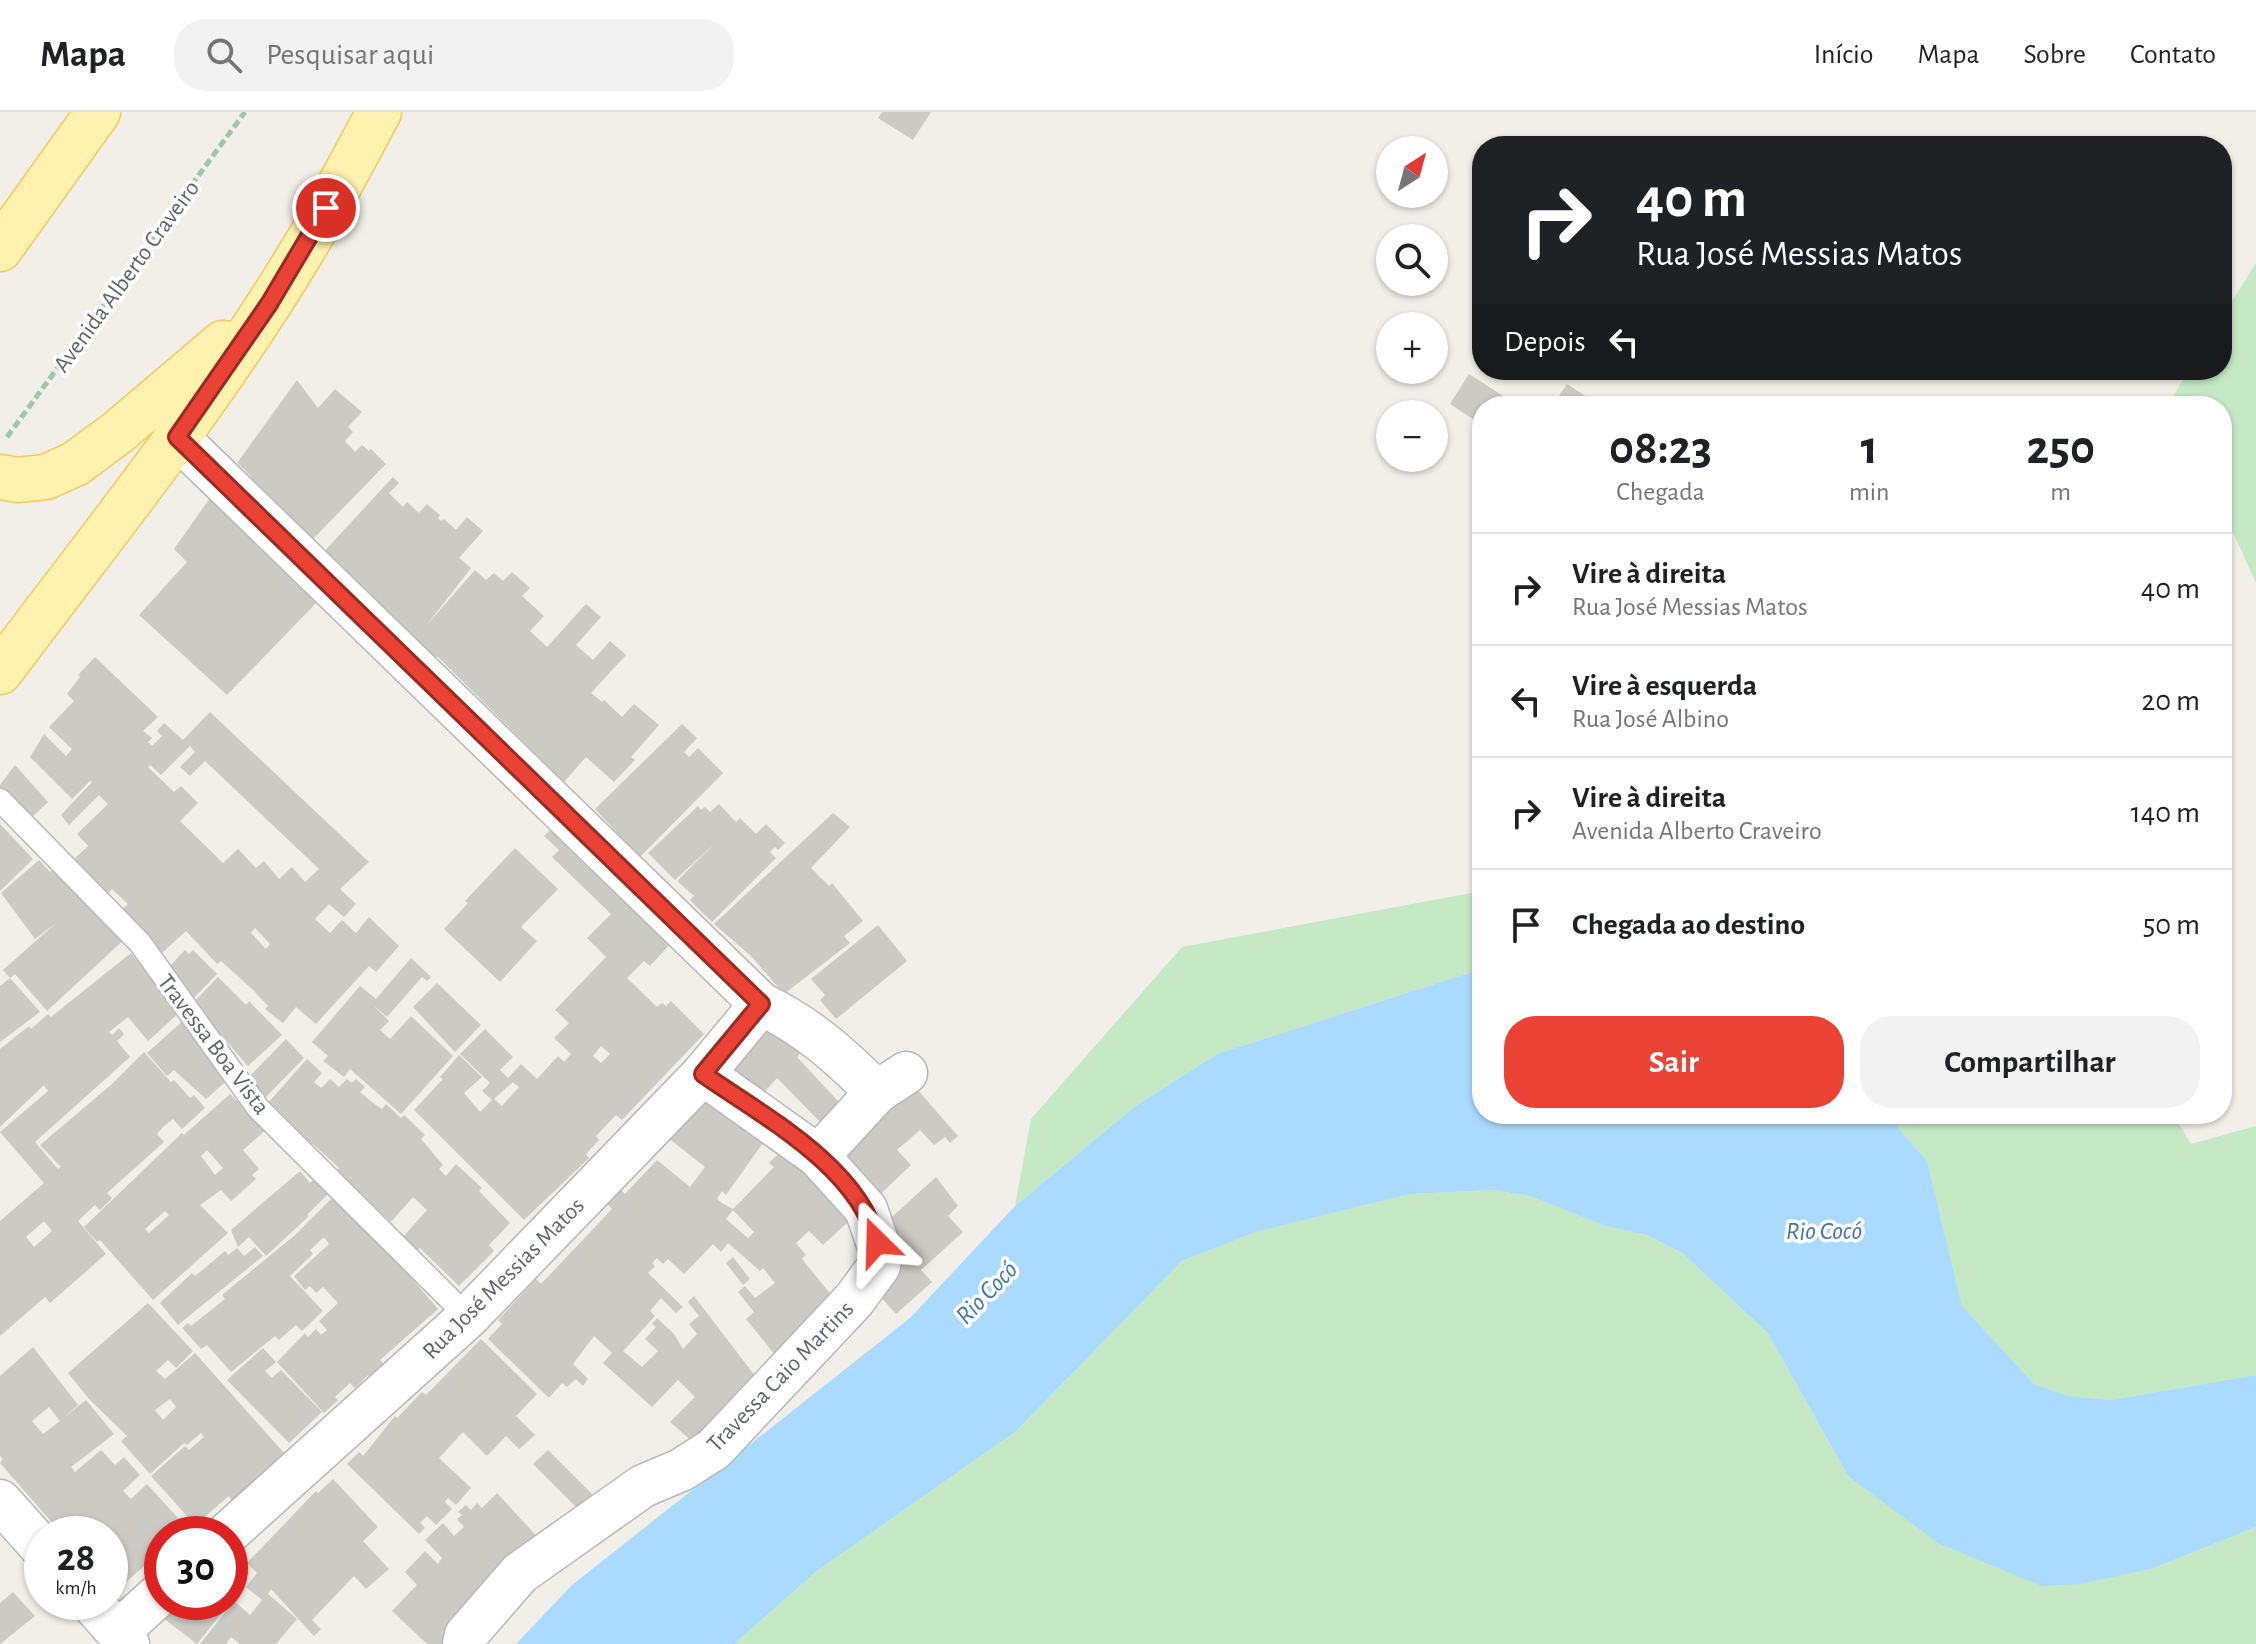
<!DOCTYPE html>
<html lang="pt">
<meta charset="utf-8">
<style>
:root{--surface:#fff;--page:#f2f2f2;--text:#202124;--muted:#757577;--line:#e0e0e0;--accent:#ea4335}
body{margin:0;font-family:"Alegreya Sans",sans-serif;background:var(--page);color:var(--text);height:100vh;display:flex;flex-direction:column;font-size:30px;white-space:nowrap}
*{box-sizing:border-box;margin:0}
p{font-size:26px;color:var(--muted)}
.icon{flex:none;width:44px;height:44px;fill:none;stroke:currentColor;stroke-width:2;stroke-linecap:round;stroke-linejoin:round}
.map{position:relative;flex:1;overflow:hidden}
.side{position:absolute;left:1472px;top:284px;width:760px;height:728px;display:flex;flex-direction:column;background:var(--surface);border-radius:32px;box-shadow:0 2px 6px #0004}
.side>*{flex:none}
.hud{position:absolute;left:1472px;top:24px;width:760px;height:244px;border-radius:32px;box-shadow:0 2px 6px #0004;background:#202124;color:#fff;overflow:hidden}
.needle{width:52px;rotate:36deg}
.buttons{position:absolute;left:1376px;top:24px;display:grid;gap:16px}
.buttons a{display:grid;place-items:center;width:72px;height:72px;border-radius:50%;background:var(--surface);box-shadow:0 2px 6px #0004;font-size:40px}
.speed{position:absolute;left:24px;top:1404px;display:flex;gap:16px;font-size:40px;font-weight:700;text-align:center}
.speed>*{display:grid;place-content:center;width:104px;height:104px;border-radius:50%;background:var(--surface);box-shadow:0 2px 6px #0004;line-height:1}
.speed small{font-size:20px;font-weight:400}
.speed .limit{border:12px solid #d22;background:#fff;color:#111}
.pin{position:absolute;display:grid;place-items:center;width:68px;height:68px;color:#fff;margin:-34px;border:4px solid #fff;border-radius:50%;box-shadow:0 2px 8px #0007}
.me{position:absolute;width:88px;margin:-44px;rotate:338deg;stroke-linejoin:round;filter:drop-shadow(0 0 6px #0008)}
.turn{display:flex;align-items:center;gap:28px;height:168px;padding:0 32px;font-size:36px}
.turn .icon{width:104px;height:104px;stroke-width:2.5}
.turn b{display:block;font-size:56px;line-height:68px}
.then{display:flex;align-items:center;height:76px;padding:0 32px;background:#0003;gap:16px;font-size:30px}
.eta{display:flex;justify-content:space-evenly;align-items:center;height:136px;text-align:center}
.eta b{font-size:48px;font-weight:700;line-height:56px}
.cta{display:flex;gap:16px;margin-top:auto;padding:16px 32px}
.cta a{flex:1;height:92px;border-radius:32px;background:var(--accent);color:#fff;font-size:32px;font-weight:700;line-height:92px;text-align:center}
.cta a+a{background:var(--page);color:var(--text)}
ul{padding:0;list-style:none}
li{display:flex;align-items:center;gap:24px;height:112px;padding:0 32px;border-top:2px solid var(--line)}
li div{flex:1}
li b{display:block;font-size:30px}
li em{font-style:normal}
header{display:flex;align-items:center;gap:48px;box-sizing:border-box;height:112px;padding:0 40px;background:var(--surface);border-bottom:2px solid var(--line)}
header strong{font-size:38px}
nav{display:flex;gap:44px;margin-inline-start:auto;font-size:28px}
.search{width:560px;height:72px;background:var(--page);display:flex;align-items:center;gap:20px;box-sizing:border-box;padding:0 28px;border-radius:32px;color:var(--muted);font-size:30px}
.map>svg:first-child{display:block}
.green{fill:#c5e8c5}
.water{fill:#aadaff}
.building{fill:#cccac5;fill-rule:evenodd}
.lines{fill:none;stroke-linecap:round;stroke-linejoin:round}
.lane-casing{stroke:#b5b8bc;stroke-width:25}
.street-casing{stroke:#b5b8bc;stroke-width:45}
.primary-casing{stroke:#f2c960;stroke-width:47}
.path{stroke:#9cc7a9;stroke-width:5;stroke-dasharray:8 4;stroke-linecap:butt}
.lane{stroke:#fff;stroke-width:22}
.street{stroke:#fff;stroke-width:42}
.primary{stroke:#fff2af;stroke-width:44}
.route-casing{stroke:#982c22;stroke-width:20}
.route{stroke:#ea4335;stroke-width:14}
.labels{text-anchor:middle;stroke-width:7;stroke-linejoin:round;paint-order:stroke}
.street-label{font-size:24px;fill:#5f6368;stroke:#fff}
.water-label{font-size:26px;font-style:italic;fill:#4174aa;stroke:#fff}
</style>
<header>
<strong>Mapa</strong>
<div class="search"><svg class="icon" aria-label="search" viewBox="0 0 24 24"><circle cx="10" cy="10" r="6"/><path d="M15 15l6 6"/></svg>Pesquisar aqui</div>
<nav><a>Início</a><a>Mapa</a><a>Sobre</a><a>Contato</a></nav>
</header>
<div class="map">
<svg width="2256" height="1532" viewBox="0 0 2256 1532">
<rect width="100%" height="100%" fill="#f1efe8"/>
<g class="green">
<path d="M2256 151V471L2230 414 2222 408V294H2167L2189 258H2222V205Z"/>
<path d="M1482 779V860H1472L1217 942 1134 995 1015 1094 1031 1007 1182 835Z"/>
<path d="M1886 1002H2173L2191 1032 2256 1014V1263L2110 1288 2069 1284 2034 1272 1962 1194 1927 1049Z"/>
<path d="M1492 1078 1530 1084 1605 1114 1647 1123 1682 1141 1768 1221 1848 1364 2154 1456 2256 1415V1532H734L817 1459 1015 1320 1182 1149 1256 1120 1410 1082Z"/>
</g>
<path class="water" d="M1472 860H1482V1002H1886L1927 1049 1962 1194 2034 1272 2069 1284 2110 1288 2256 1263V1415L2154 1456 2080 1472 2042 1474 1938 1431 1848 1364 1768 1221 1682 1141 1647 1123 1605 1114 1530 1084 1492 1078 1410 1082 1256 1120 1182 1149 1015 1320 817 1459 734 1532H516L572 1473 910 1206 1015 1094 1134 995 1217 942Z"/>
<g class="building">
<path d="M882 0H931L913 28 878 6Z"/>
<path d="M1469 262 1511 289 1507 294H1482V313L1450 292Z"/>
<path d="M297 268 318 296 335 277 362 300 348 315 353 320 345 329 355 340 362 333 369 339 371 337 386 352 310 430 246 370 252 365 237 351Z"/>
<path d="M1567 272 1601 294H1552Z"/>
<path d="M393 365 399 371 389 381 403 395 407 390 419 401 427 392 440 403 438 406 441 409 444 407 456 418 467 405 483 419 459 446 471 456 426 514 475 458 486 468 494 461 503 469 512 460 530 476 522 484 544 504 530 519 547 535 586 492 601 505 576 533 593 548 610 529 626 543 591 581 602 590 604 588 622 605 634 592 659 613 631 645 635 648 614 670 586 645 564 670 437 544 436 546 414 529 320 444Z"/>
<path d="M210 386 322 485 227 583 139 503 187 450 174 437Z"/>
<path d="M95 545 158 605 143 619 152 626 148 630 152 634 162 624 157 619 164 611 183 628 210 600 369 750 340 777 356 792 344 805 329 792 315 807 330 821 342 808 356 821 369 805 399 834 376 860 369 854 316 912 296 895 283 911 265 897 268 894 253 878 221 849 217 852 186 819 162 841 122 798 128 792 112 777 107 782 72 749 88 734 77 722 108 692 99 683 69 713 61 703 92 670 90 669 72 687 30 645 44 622 66 644 72 637 49 615 74 589 67 582 80 565 78 563ZM190 634 195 640 180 655 190 664 205 649 319 757 305 770 292 755 279 767 264 749 256 756 238 737 223 751 180 709 198 691 181 674 174 680 148 655 150 653 161 663ZM255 816 270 832 266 837 251 821Z"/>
<path d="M682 612 697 626 684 640 689 645 698 636 723 661 640 745 595 697Z"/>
<path d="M15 653 48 690 31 706 0 679V673Z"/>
<path d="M719 692 736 710 740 706 756 722 766 712 785 731 778 738 775 735 770 740 776 746 712 810 690 788 694 784 677 769 715 731 675 768 648 741 698 694 701 698 705 695 710 700Z"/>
<path d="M833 701 850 715 811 756 829 774 832 771 863 809 844 824 850 831 784 882 752 845 714 812Z"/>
<path d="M0 712 33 747 0 779Z"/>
<path d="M556 712 675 827 650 854 644 849 627 866 657 895 662 891 666 894 671 889 704 922 622 1008 616 1003 596 1024 599 1028 586 1042 589 1046 524 1108 414 998 443 967 440 965 459 943 482 965 464 981 480 1000 492 988 482 979 490 971 460 942 485 917 513 945 500 958 508 966 521 952 537 967 558 944 564 950 571 942 554 926 569 911 555 898 606 845 587 826 611 802 552 745 559 738 544 724ZM601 934 610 942 601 951 593 944ZM513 970 519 975 502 994 494 987Z"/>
<path d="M515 736 558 777 521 815 537 829 500 870 444 817 468 791 465 789Z"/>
<path d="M39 748 50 760 54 757 128 824 47 899 15 862 10 866 3 858 56 811 35 827 1 781Z"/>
<path d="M878 813 907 849 836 907 820 888 825 883 811 867Z"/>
<path d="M185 838 189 842 193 838 217 862 191 889 165 859Z"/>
<path d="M131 841 146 860 151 857 159 867 154 872 159 878 161 875 181 899 148 929 128 905 109 920 112 923 119 916 124 922 117 929 130 945 35 1030 58 1057 61 1055 40 1033 112 972 144 940 171 970 174 968 190 986 194 983 205 996 182 1017 173 1007 164 1014 157 1022 164 1030 107 1081 112 1086 100 1098 95 1093 78 1109 106 1142 50 1191 45 1185 0 1224V1109L44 1071 0 1020 48 979 44 973 0 1015V937L29 914 31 917 48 902 51 905ZM44 1109 52 1119 34 1135 26 1125Z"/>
<path d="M411 846 431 865 427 869 422 865 387 905 372 892 389 909 380 918 390 927 411 904 453 944 401 1002 350 957 344 965 323 949 328 944 312 930 360 874 376 887Z"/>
<path d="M218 865 246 893 249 889 282 923 248 954 193 891Z"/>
<path d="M10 866 40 900 0 930V874Z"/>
<path d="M437 871 481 913 455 940 413 895Z"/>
<path d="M185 907 232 964 206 987 174 958 167 964 147 941Z"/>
<path d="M768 919 813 926 797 945 851 1003 832 1022 777 966 755 991 727 966Z"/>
<path d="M286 927 304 946 260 991 246 968Z"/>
<path d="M307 947 322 961 314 970 321 976 330 967 339 975 347 967 352 971 356 967 365 975 360 980 373 991 382 997 386 992 401 1006 404 1003 425 1023 421 1027 443 1053 439 1057 446 1064 456 1052 482 1076 479 1079 510 1111 489 1133 494 1139 459 1174 420 1136 418 1138 403 1125 427 1098 413 1085 391 1110 337 1059 339 1056 325 1043 313 1032 310 1035 267 992Z"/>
<path d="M908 967 958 1024 950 1031 945 1025 934 1033 920 1018 897 1038 911 1053 871 1091 832 1047Z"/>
<path d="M230 982 267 1017 243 1038 259 1057 252 1063 256 1067 231 1089 221 1078 200 1093 228 1121 153 1188 100 1128 97 1130 84 1115 182 1021 184 1023ZM207 1038 223 1056 215 1063 201 1044ZM165 1099 169 1103 149 1121 145 1117Z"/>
<path d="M707 988 765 1028 726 1083 722 1079 717 1087 722 1091 733 1097 774 1055 769 1051 787 1033 861 1098 823 1133 809 1119 796 1131 806 1143 802 1147 837 1190 775 1243 746 1207 754 1200 738 1180 745 1174 755 1186 775 1171 763 1156 760 1159 728 1131 721 1140 713 1132 684 1162 668 1147 663 1152 657 1146 652 1151 655 1154 648 1161 683 1195 676 1201 661 1186 650 1199 655 1204 623 1239 642 1255 658 1239 645 1227 656 1215 652 1212 657 1206 674 1222 683 1237 697 1222 689 1212 699 1204 688 1190 694 1184 762 1273 693 1330 670 1310 695 1285 678 1268 652 1295 603 1251 612 1241 594 1224 573 1252 588 1267 583 1274 576 1267 567 1275 562 1271 549 1286 488 1227 502 1212 498 1208 536 1167 541 1172 612 1097 605 1090 619 1076 625 1082 657 1048 690 1075 705 1055 667 1025ZM733 1098 754 1120 748 1126 726 1107Z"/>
<path d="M300 1059 310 1071 319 1063 332 1078 307 1103 309 1104 266 1144 249 1125 238 1135 231 1118Z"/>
<path d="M936 1065 958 1094 948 1104 963 1120 921 1158 932 1170 896 1202 869 1172 906 1138 883 1113Z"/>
<path d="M334 1084 388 1143 396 1137 402 1155 438 1197 380 1248 384 1252 370 1266 368 1263 355 1276 350 1271 335 1285 338 1288 324 1301 277 1250 305 1221 308 1225 316 1217 321 1223 327 1218 319 1209 338 1191 323 1175 316 1181 310 1174 305 1178 294 1164 329 1132 324 1125 310 1138 313 1142 290 1164 323 1199 302 1219 296 1213 279 1228 275 1224 231 1260 207 1233 201 1237 182 1216 188 1211 191 1214 225 1187 222 1183 295 1123Z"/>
<path d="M255 1135 263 1144 178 1213 160 1191 192 1161 195 1164 225 1139 228 1143 237 1136 244 1144Z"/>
<path d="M733 1145 750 1167 743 1173 726 1151Z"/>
<path d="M148 1191 193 1239 176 1256 168 1248 156 1259 165 1267 195 1241 285 1342 232 1389 229 1384 195 1413 151 1364 185 1334 189 1338 204 1325 201 1321 187 1333 184 1331 150 1362 121 1329 127 1324 89 1287 68 1261ZM170 1287 176 1295 163 1308 155 1298Z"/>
<path d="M481 1227 537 1282 516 1304 535 1323 519 1337 506 1324 487 1344 463 1320 439 1346 471 1376 456 1393 448 1386 445 1390 452 1397 436 1413 427 1404 420 1411 425 1416 419 1422 347 1352 359 1340 363 1344 395 1304 397 1306 422 1280 426 1283Z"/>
<path d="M33 1235 78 1293 63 1306 86 1288 114 1322 71 1355 75 1360 101 1338 115 1353 124 1345 140 1363 123 1379 131 1387 147 1372 186 1415 179 1422H162V1438L115 1480 110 1474V1422H62L0 1351 3 1347 0 1344V1264ZM49 1295 60 1309 43 1322 32 1309Z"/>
<path d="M263 1236 276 1250 265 1259 272 1266 281 1258 322 1300 289 1331 227 1268Z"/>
<path d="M548 1338 595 1385 580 1399 533 1352Z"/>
<path d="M333 1367 378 1415 363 1429 389 1457 366 1477 354 1464 312 1508 321 1517 314 1524 271 1477 268 1482 297 1507 276 1532H240L231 1525 226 1532H200L234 1489 250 1503 262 1488 246 1475 257 1461 247 1451 316 1379 318 1381Z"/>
<path d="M497 1381 544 1432 444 1522 455 1532H427L392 1499 417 1473 405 1460 425 1439 438 1452 442 1446 425 1428 443 1411 454 1424 464 1415 457 1407 462 1403 458 1400 466 1393 471 1398 477 1391 482 1396Z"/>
<path d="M230 1466 242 1476 197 1532 163 1506 175 1490H230Z"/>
<path d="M13 1480 35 1504 0 1532V1491Z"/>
</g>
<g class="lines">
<g class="lane-casing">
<path id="lane" d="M0 688 140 831 258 996 468 1205"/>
</g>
<g class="street-casing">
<g id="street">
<path d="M177 325 761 892C809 915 839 943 877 980"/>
<path d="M818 1044 877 980 906 961"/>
<path d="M0 1389 42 1436"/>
<path d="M227 1422 468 1205 703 962 761 892"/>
<path d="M91 1490 128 1532"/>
<path d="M118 1520 162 1480"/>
<path d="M464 1532 466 1523 520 1461 643 1374 681 1358 714 1337 854 1188 879 1154 881 1141 866 1097 818 1044 703 962"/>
</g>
</g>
<g class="primary-casing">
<g id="primary">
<path d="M0 137 98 0"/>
<path d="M0 365 17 368 46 365 75 352 117 321 223 231"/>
<path d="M0 560C102 424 211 290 299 144 328 97 353 48 379 0"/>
</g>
</g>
<path class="path" d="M7 325 245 0"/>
<use href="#lane" class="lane"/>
<use href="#street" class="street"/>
<use href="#primary" class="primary"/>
</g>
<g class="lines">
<g class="route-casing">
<path id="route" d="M326 96 269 192 177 325 761 892 703 962C763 1004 859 1055 877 1130"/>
</g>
<use href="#route" class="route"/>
</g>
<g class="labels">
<g class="street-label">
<text transform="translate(126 164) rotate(-54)" y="8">Avenida Alberto Craveiro</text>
<text transform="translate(214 932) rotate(53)" y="8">Travessa Boa Vista</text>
<text transform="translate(503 1166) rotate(-45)" y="8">Rua José Messias Matos</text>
<text transform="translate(780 1264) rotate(-46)" y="8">Travessa Caio Martins</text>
</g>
<g class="water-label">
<text x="1824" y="1127">Rio Cocó</text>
<text transform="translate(986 1180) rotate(-46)" y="9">Rio Cocó</text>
</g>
</g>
</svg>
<div class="buttons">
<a><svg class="needle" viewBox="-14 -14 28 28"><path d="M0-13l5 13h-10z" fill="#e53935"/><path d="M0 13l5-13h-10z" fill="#757577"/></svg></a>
<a><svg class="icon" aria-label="search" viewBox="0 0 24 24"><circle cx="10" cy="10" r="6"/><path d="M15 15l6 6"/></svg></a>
<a>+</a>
<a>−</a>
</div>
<div class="speed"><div>28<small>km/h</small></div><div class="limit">30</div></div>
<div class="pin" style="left:326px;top:96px;background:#d93025"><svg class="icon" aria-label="arrive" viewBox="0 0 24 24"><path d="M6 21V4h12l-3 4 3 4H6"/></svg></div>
<svg class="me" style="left:877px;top:1130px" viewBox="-20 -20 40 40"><path d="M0-17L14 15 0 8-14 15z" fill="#ea4335" stroke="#fff" stroke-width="4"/></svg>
<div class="hud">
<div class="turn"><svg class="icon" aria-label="right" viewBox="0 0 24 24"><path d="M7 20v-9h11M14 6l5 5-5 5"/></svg><div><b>40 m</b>Rua José Messias Matos</div></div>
<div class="then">Depois<svg class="icon" aria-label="left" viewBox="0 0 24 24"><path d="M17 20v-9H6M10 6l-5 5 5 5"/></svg></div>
</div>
<section class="side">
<div class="eta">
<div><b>08:23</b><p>Chegada</p></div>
<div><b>1</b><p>min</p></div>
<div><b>250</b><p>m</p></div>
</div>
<ul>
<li><svg class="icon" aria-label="right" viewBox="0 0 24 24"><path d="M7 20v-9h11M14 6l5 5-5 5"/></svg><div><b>Vire à direita</b><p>Rua José Messias Matos</p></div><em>40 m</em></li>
<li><svg class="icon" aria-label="left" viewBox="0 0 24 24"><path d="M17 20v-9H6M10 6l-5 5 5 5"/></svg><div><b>Vire à esquerda</b><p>Rua José Albino</p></div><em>20 m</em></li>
<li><svg class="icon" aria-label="right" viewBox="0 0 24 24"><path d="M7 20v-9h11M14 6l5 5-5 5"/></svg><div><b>Vire à direita</b><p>Avenida Alberto Craveiro</p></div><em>140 m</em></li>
<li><svg class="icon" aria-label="arrive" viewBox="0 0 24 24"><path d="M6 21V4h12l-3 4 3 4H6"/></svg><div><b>Chegada ao destino</b></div><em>50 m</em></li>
</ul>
<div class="cta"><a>Sair</a><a>Compartilhar</a></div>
</section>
</div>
